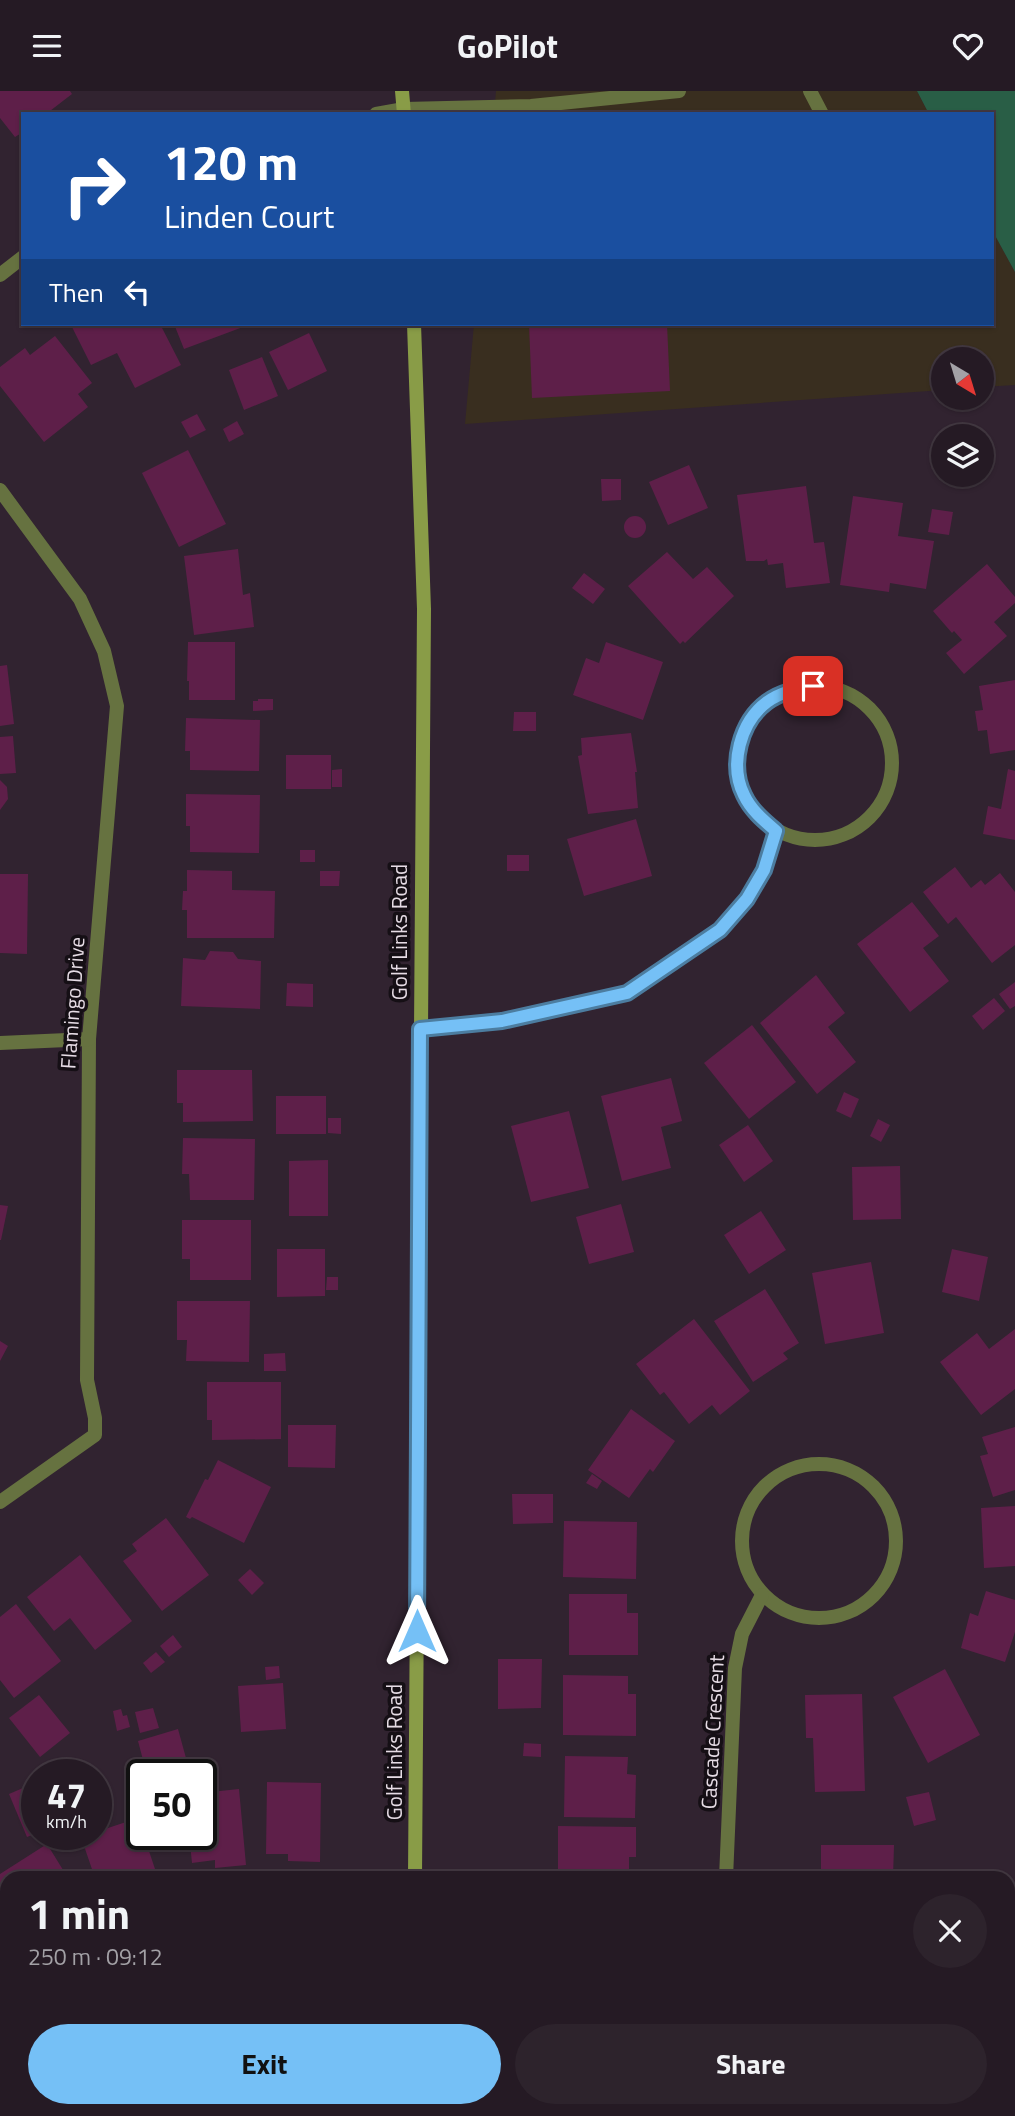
<!DOCTYPE html>
<meta charset="utf-8">
<style>
:root{--surface:#251a24;--page:#2d232c;--text:#f1f3f6;--muted:#a3a1a6;--line:#423841;--accent:#75c0f6}
body{margin:0;font-family:"Titillium Web",sans-serif;background:var(--page);color:var(--text);height:100vh;display:flex;flex-direction:column;font-size:26px;white-space:nowrap}
*{box-sizing:border-box;margin:0}
p{font-size:23px;color:var(--muted)}
.icon{flex:none;width:38px;height:38px;fill:none;stroke:currentColor;stroke-width:2;stroke-linecap:round;stroke-linejoin:round}
.map{position:relative;flex:1;overflow:hidden}
.panel{position:absolute;left:0px;top:1780px;width:1015px;height:247px;display:flex;flex-direction:column;background:var(--surface);border-radius:21px 21px 0 0;box-shadow:0 2px 5px #0004,0 0 0 2px var(--line)}
.panel>*{flex:none}
.hud{position:absolute;left:21px;top:21px;width:973px;height:214px;border-radius:0px;box-shadow:0 2px 5px #0004,0 0 0 2px var(--line);background:#1a4fa0;color:#fff;overflow:hidden}
.needle{width:46px;rotate:142deg}
.tools{position:absolute;left:931px;top:256px;display:grid;gap:14px}
.tools a{display:grid;place-items:center;width:63px;height:63px;border-radius:50%;background:var(--surface);box-shadow:0 2px 5px #0004,0 0 0 2px var(--line);font-size:35px}
.speed{position:absolute;left:21px;top:1668px;display:flex;gap:14px;font-size:35px;font-weight:700;text-align:center}
.speed>*{display:grid;place-content:center;width:91px;height:91px;border-radius:50%;background:var(--surface);box-shadow:0 2px 5px #0004,0 0 0 2px var(--line);line-height:1}
.speed small{font-size:18px;font-weight:400}
.speed .limit{border:4px solid #111;border-radius:10px;background:#fff;color:#111}
.pin{position:absolute;display:grid;place-items:center;width:60px;height:60px;color:#fff;margin:-30px;border-radius:14px;box-shadow:0 4px 10px #0006}
.me{position:absolute;width:77px;margin:-38px;rotate:0deg;stroke-linejoin:round;filter:drop-shadow(0 0 5px #0008)}
.turn{display:flex;align-items:center;gap:24px;height:147px;padding:0 28px;font-size:32px}
.turn .icon{width:91px;height:91px;stroke-width:2.5}
.turn b{display:block;font-size:49px;line-height:60px}
.then{display:flex;align-items:center;height:66px;padding:0 28px;background:#0003;gap:14px;font-size:26px}
.round{display:grid;place-items:center;flex:none;width:74px;height:74px;border-radius:37px;background:var(--page)}
.head{display:flex;align-items:center;justify-content:space-between;height:119px;padding:0 28px}
h1{font-size:42px;font-weight:700;line-height:52px}
.primary-button{display:flex;gap:14px;margin-top:auto;padding:14px 28px}
.primary-button a{flex:1;height:80px;border-radius:42px;background:var(--accent);color:#111;font-size:28px;font-weight:700;line-height:80px;text-align:center}
.primary-button a+a{background:var(--page);color:var(--text)}
header{display:flex;justify-content:space-between;align-items:center;height:91px;padding:0 28px;background:var(--surface);font-size:32px;font-weight:700}
.map>svg:first-child{display:block}
.commercial{fill:#392e1f}
.green{fill:#295e46}
.building{fill:#5e1f49}
.lines{fill:none;stroke-linecap:round;stroke-linejoin:round}
.service{stroke:#667240;stroke-width:14}
.minor{stroke:#667240;stroke-width:14}
.secondary{stroke:#899c47;stroke-width:14}
.route-casing{stroke:#4c7da0;stroke-width:18}
.route{stroke:#75c0f6;stroke-width:12}
.labels{text-anchor:middle;stroke-width:7;stroke-linejoin:round;paint-order:stroke}
.street-label{font-size:21px;fill:#e6dce5;stroke:#150f15}
</style>
<header><svg class="icon" aria-label="menu" viewBox="0 0 24 24"><path d="M4 6h16M4 12h16M4 18h16"/></svg>GoPilot<svg class="icon" aria-label="heart" viewBox="0 0 24 24"><path d="M12 20l-8-8c-3-5 5-10 8-4 3-6 11-1 8 4z"/></svg></header>
<div class="map">
<svg width="1015" height="2025" viewBox="0 0 1015 2025">
<rect width="100%" height="100%" fill="#312330"/>
<g class="commercial">
<path d="M496 0H917L929 23H494Z"/>
<path d="M992 139 1015 181V294L982 296V268H943V299L465 333 474 233H992Z"/>
</g>
<path class="green" d="M917 0H1015V181L992 139V23H929Z"/>
<g class="building">
<path d="M0 0H70L72 3 46 23H23V41L15 46 0 27Z"/>
<path d="M78 233H160L181 274 135 297 117 262 91 274 72 236Z"/>
<path d="M174 233H242L243 236 184 258Z"/>
<path d="M529 233H667L670 300 532 307Z"/>
<path d="M309 242 327 280 288 299 269 261Z"/>
<path d="M55 245 92 292 78 303 88 316 44 351 0 295V276L25 257 30 264Z"/>
<path d="M262 266 278 305 244 319 229 279Z"/>
<path d="M197 323 206 339 190 347 181 331Z"/>
<path d="M237 330 244 343 229 351 223 338Z"/>
<path d="M188 359 226 433 179 456 142 382Z"/>
<path d="M689 374 708 417 668 434 649 391Z"/>
<path d="M601 388H621V409L602 410Z"/>
<path d="M806 395 814 452 824 451 830 492 786 497 783 472 768 474 767 468 764 470H746L737 404Z"/>
<path d="M853 405 903 412 898 445 934 450 926 498 890 492 889 501 840 494Z"/>
<path d="M932 418 953 421 949 444 928 441Z"/>
<circle cx="635" cy="436" r="11"/>
<path d="M238 458 243 504 250 502 254 536 194 544 184 465Z"/>
<path d="M667 461 693 488 707 476 734 505 685 552 683 550 680 553 628 495Z"/>
<path d="M987 473 1015 506V512L994 531 1007 545 964 583 946 562 962 549 954 540 952 542 933 520Z"/>
<path d="M584 482 605 498 593 513 572 497Z"/>
<path d="M188 551H235V609H189V590H187Z"/>
<path d="M606 551 663 571 643 629 573 604 586 567 599 572Z"/>
<path d="M7 574 14 633 0 635V575Z"/>
<path d="M1015 589V659L990 663 987 639 978 640 975 620 983 619 979 595Z"/>
<path d="M258 608H273V619L253 620V610H258Z"/>
<path d="M514 621H536V640H513Z"/>
<path d="M186 627 260 629 259 680 190 679V660H185Z"/>
<path d="M631 642 637 681H635L638 717 588 723 578 665 582 664 581 647Z"/>
<path d="M13 645 16 682 0 683V646Z"/>
<rect x="286" y="664" width="45" height="34"/>
<path d="M342 678V696H332V679Z"/>
<path d="M1008 678 1015 680V749L983 743 988 715 1001 718Z"/>
<path d="M0 689 7 696 8 708 0 719Z"/>
<path d="M186 703 260 704 259 762 190 761V735H186Z"/>
<path d="M636 728 652 785 584 805 567 748Z"/>
<rect x="300" y="759" width="15" height="12"/>
<rect x="507" y="764" width="22" height="16"/>
<path d="M955 776 971 797 981 789 985 794 1000 782 1015 801V854L992 872 956 826 948 833 923 801Z"/>
<path d="M187 779 232 780V799L275 800 274 847H187V819H182L183 800H187Z"/>
<path d="M320 780H340L339 795H320Z"/>
<path d="M0 783H28L27 863 0 862Z"/>
<path d="M912 811 939 845 923 857 949 890 910 921 857 853Z"/>
<path d="M210 860 233 861 238 868 261 870 260 918 181 915 183 867 205 869Z"/>
<path d="M816 884 845 922 828 936 856 971 817 1003 760 932Z"/>
<path d="M1015 891V915L1010 918 999 903Z"/>
<path d="M287 892 313 893V916L286 915Z"/>
<path d="M994 907 1005 920 983 939 972 925Z"/>
<path d="M752 934 796 991 749 1028 704 972Z"/>
<path d="M177 979H252L253 1030 183 1031V1012H177Z"/>
<path d="M671 987 682 1030 661 1036 671 1077 622 1090 601 1005Z"/>
<path d="M844 1001 859 1008 851 1027 836 1020Z"/>
<rect x="276" y="1005" width="50" height="38"/>
<path d="M569 1020 589 1097 531 1111 511 1035Z"/>
<path d="M328 1027H341V1043L328 1042Z"/>
<path d="M878 1028 890 1034 881 1051 870 1045Z"/>
<path d="M748 1034 773 1070 744 1091 719 1054Z"/>
<path d="M183 1047 255 1048 254 1109H190L189 1083H182Z"/>
<path d="M328 1069V1125H289V1070Z"/>
<path d="M900 1075 901 1128 853 1129 852 1076Z"/>
<path d="M621 1113 634 1161 589 1173 576 1126Z"/>
<path d="M0 1114 8 1115 1 1149H0Z"/>
<path d="M761 1120 786 1159 749 1183 724 1144Z"/>
<path d="M182 1129H251V1189H190V1168H182Z"/>
<path d="M277 1158H325V1205L277 1206Z"/>
<path d="M952 1158 988 1166 979 1210 942 1201Z"/>
<path d="M871 1171 884 1242 825 1253 812 1182Z"/>
<path d="M327 1186H338V1199H326Z"/>
<path d="M765 1198 799 1252 783 1262 788 1268 753 1291 714 1230Z"/>
<path d="M177 1210H250L249 1271 186 1270 187 1249H177Z"/>
<path d="M694 1228 750 1300 720 1324 712 1314 689 1333 664 1301 660 1304 636 1273Z"/>
<path d="M1015 1238V1298L981 1324 940 1271 977 1242 989 1258Z"/>
<path d="M0 1250 8 1255 0 1270Z"/>
<path d="M285 1262 286 1280H264V1263Z"/>
<path d="M207 1291H281V1348L212 1349V1329H207Z"/>
<path d="M631 1318 675 1350 653 1381 650 1378 629 1407 588 1379Z"/>
<path d="M288 1334H336L335 1377 288 1376Z"/>
<path d="M1015 1336V1399L993 1406 980 1365 988 1363 982 1346Z"/>
<path d="M218 1369 271 1396 244 1452 192 1426 190 1428 186 1426 205 1388 208 1389Z"/>
<path d="M592 1383 602 1390 597 1398 586 1392Z"/>
<path d="M512 1403H553V1432L513 1433Z"/>
<path d="M1015 1415V1475L984 1477 981 1417Z"/>
<path d="M166 1427 209 1484 162 1520 123 1470 137 1460 132 1453Z"/>
<path d="M564 1430 637 1431 636 1488 563 1486Z"/>
<path d="M80 1464 132 1530 95 1559 70 1527 54 1540 27 1506Z"/>
<path d="M250 1478 264 1492 252 1504 238 1489Z"/>
<path d="M986 1500 1015 1509V1541L1005 1571 961 1557 970 1522 978 1525Z"/>
<path d="M569 1503H627V1522H638V1564H569Z"/>
<path d="M16 1513 61 1570 14 1607 0 1589V1526Z"/>
<path d="M173 1544 182 1556 169 1566 160 1555Z"/>
<path d="M156 1561 165 1571 151 1582 143 1572Z"/>
<path d="M498 1568H542L541 1617 498 1618Z"/>
<path d="M279 1575 280 1587 266 1589 265 1576Z"/>
<path d="M945 1578 980 1644 928 1672 893 1606Z"/>
<path d="M563 1584 628 1585V1603H636V1645L563 1644Z"/>
<path d="M283 1592 286 1638 241 1641 238 1595Z"/>
<path d="M862 1603 865 1700 815 1701 813 1647H806L805 1604Z"/>
<path d="M39 1604 70 1642 40 1666 9 1627Z"/>
<path d="M153 1617 159 1637 140 1642 135 1621Z"/>
<path d="M121 1618 123 1625 127 1624 130 1636 117 1640 113 1620Z"/>
<path d="M178 1638 189 1678 170 1684H147L138 1650Z"/>
<path d="M524 1652 541 1653V1666L523 1665Z"/>
<path d="M565 1665 628 1666 627 1683 636 1684 635 1727 564 1726Z"/>
<path d="M37 1691V1742L27 1746 9 1703Z"/>
<path d="M267 1691 321 1692 320 1771 288 1770V1763H266Z"/>
<path d="M239 1698 246 1774 215 1777V1769L192 1772 189 1743H201V1702Z"/>
<path d="M929 1701 936 1729 914 1735 906 1706Z"/>
<path d="M138 1727 158 1787H95L81 1746 96 1743V1741Z"/>
<path d="M558 1735 636 1736V1766H629V1787H558Z"/>
<path d="M47 1753 68 1787H7V1803L0 1792V1783Z"/>
<path d="M821 1754H894L893 1787H821Z"/>
<path d="M0 1828 7 1837V1856L2 1860 7 1867 0 1873Z"/>
<path d="M166 2020H240L242 2025H167Z"/>
<rect x="261" y="2020" width="67" height="5"/>
<rect x="494" y="2020" width="40" height="5"/>
<path d="M576 2020H632V2025H575Z"/>
<rect x="818" y="2020" width="73" height="5"/>
</g>
<g class="lines">
<g class="service">
<path d="M810 0 822 23"/>
<path d="M404 18 531 15 679 0"/>
</g>
<g class="minor">
<path d="M376 23 404 18"/>
<path d="M0 184 23 166"/>
<path d="M0 399 80 508 104 560 117 615 89 948 87 1289 95 1327V1344L0 1411"/>
<circle cx="815" cy="672" r="77"/>
<path d="M420 938 502 930 627 902 720 839 747 808 764 779 776 740"/>
<path d="M0 952 89 948"/>
<circle cx="819" cy="1450" r="77"/>
<path d="M726 1787 735 1577 742 1543 762 1504"/>
<path d="M0 1997 7 1992"/>
<path d="M722 2025V2020"/>
</g>
<g class="secondary">
<path d="M402 0 404 23"/>
<path d="M414 233 424 518 415 1787"/>
<path d="M405 2025 406 2020"/>
</g>
</g>
<g class="lines">
<g class="route-casing">
<path id="route" d="M417 1540 420 938 502 930 627 902 720 839 747 808 764 779 776 740C763 729 751 719 744 704 729 674 740 631 767 611 781 601 796 598 813 595"/>
</g>
<use href="#route" class="route"/>
</g>
<g class="labels">
<g class="street-label">
<text transform="translate(400 841) rotate(-90)" y="7">Golf Links Road</text>
<text transform="translate(73 912) rotate(-86)" y="7">Flamingo Drive</text>
<text transform="translate(713 1641) rotate(-87)" y="7">Cascade Crescent</text>
<text transform="translate(395 1661) rotate(-90)" y="7">Golf Links Road</text>
</g>
</g>
</svg>
<div class="tools">
<a><svg class="needle" viewBox="-14 -14 28 28"><path d="M0-13l5 13h-10z" fill="#e53935"/><path d="M0 13l5-13h-10z" fill="#a3a1a6"/></svg></a>
<a><svg class="icon" aria-label="layers" viewBox="0 0 24 24"><path d="M12 4l9 5-9 5-9-5zM3 14l9 5 9-5"/></svg></a>
</div>
<div class="speed"><div>47<small>km/h</small></div><div class="limit">50</div></div>
<div class="pin" style="left:813px;top:595px;background:#d93025"><svg class="icon" aria-label="arrive" viewBox="0 0 24 24"><path d="M6 21V4h12l-3 4 3 4H6"/></svg></div>
<svg class="me" style="left:417px;top:1540px" viewBox="-20 -20 40 40"><path d="M0-17L14 15 0 8-14 15z" fill="#75c0f6" stroke="#fff" stroke-width="4"/></svg>
<div class="hud">
<div class="turn"><svg class="icon" aria-label="right" viewBox="0 0 24 24"><path d="M7 20v-9h11M14 6l5 5-5 5"/></svg><div><b>120 m</b>Linden Court</div></div>
<div class="then">Then<svg class="icon" aria-label="left" viewBox="0 0 24 24"><path d="M17 20v-9H6M10 6l-5 5 5 5"/></svg></div>
</div>
<section class="panel">
<div class="head"><div><h1>1 min</h1><p>250 m · 09:12</p></div><a class="round"><svg class="icon" aria-label="close" viewBox="0 0 24 24"><path d="M6 6l12 12M18 6L6 18"/></svg></a></div>
<div class="primary-button"><a>Exit</a><a>Share</a></div>
</section>
</div>
